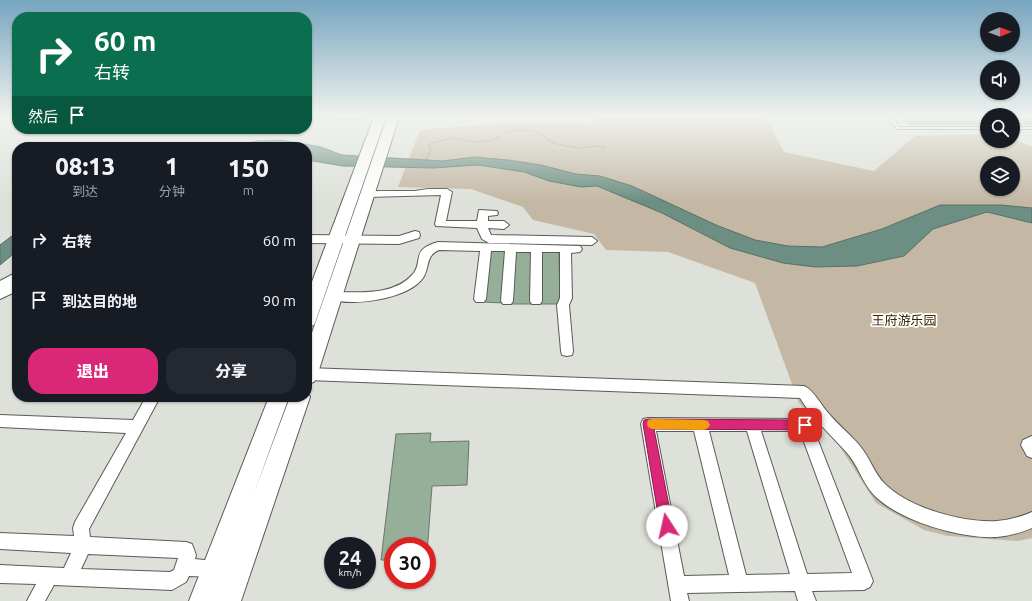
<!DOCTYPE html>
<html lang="zh">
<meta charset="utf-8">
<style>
:root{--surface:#171b24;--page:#242831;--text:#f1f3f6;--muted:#9ea1a6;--accent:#db2777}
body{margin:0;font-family:Ubuntu,"Noto Sans SC",sans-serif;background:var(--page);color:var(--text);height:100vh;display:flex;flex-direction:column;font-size:15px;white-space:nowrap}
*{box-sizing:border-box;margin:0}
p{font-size:13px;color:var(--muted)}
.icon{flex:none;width:22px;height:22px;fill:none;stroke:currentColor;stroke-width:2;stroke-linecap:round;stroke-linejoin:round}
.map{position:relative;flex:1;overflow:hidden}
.drawer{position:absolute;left:12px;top:142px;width:300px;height:260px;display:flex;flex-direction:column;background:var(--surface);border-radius:16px;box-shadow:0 1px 3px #0004}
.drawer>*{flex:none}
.top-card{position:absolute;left:12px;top:12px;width:300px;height:122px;border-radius:16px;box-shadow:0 1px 3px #0004;background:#0b6e4f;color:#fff;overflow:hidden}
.needle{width:26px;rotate:89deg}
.buttons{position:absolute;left:980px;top:12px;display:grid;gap:8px}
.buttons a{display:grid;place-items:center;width:40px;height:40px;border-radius:50%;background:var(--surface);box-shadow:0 1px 3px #0004;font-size:20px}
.speed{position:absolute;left:324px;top:537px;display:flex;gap:8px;font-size:20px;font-weight:700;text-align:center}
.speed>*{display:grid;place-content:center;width:52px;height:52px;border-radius:50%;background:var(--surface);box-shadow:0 1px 3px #0004;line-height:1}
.speed small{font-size:10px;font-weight:400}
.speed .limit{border:6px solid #d22;background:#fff;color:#111}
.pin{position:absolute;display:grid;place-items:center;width:34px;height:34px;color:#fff;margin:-17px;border-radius:8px;box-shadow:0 2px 6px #0006}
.me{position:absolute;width:44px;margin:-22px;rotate:350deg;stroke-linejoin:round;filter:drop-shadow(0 0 3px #0008)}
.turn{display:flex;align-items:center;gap:14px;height:84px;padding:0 16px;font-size:18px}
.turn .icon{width:52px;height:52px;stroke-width:2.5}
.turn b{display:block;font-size:28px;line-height:34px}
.then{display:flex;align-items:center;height:38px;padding:0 16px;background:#0003;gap:8px;font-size:15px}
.eta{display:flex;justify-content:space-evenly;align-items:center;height:68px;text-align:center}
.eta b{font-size:24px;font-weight:800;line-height:28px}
.primary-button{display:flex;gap:8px;margin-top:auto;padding:8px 16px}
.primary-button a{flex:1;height:46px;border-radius:16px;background:var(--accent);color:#fff;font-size:16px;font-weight:800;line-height:46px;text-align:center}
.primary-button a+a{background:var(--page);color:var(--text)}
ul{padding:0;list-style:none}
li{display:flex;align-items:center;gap:12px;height:60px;padding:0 16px}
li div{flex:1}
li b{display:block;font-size:15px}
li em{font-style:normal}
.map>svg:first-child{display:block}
.green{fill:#c4b8a5;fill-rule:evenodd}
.water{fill:#6d8f83;stroke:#587066}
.building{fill:#96af98;stroke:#6e746f}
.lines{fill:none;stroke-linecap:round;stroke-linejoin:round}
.service-casing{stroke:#595c55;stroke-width:2}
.minor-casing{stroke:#595c55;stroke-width:2}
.primary-casing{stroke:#595c55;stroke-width:2}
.path{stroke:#82847f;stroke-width:1.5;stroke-dasharray:1.5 1.5;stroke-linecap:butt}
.service{fill:#fff;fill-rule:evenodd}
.minor{fill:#fff;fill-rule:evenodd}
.primary{fill:#fff;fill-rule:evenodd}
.route{fill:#db2777;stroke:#8e194d}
.slow{fill:#f59e0b}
.labels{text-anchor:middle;stroke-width:3.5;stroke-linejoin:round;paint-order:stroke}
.park-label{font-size:13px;fill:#392501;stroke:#fff}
</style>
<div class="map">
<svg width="1032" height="601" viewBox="0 0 1032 601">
<rect width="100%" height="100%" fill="#dee1d9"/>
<g class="green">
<path d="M307 117H368L365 122 324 119 307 122Z"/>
<path d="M595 117H765L784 152 874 171 915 136 987 134V141H1013V139L1032 147V538L1018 541 948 536 924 530 876 503 833 436 799 403 755 283 668 252 606 250 594 234 533 220 523 207 471 189 398 187 420 130C478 125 535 119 593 125ZM987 163H1013V189H987Z"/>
</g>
<g class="water">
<path d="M281 140 321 147 342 155 443 161 474 157 508 160 541 165 576 174 600 176 632 186 716 225 755 240 788 246 822 247 882 229 940 205H1001L1032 208V223L987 212 933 229 904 256 857 266 815 267 783 263 730 248 662 213 597 186 581 187 549 181 524 172 478 165 433 168 343 166 307 160V147H231L257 141Z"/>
<path d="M17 232V251L0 265V245Z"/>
</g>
<g class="building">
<path d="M901 117H987V124H908Z"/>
<rect x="1013" y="117" width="19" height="7"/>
<path d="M488 251H508L504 303 483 302Z"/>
<path d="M514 252 534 253 532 304H511Z"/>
<path d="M540 252H559L560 304H539Z"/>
<path d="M431 433 430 442 469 441 467 485 432 486 427 554V546H393V560H381L396 434Z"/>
</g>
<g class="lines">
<g class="service-casing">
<g id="service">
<path d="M888 117H892L900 127H987V129H897Z"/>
<rect x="1013" y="127" width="19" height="2"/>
</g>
</g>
<g class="minor-casing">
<g id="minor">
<path d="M428 189H447L452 192 446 221H477L479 210 497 211 498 213 497 215 488 216V221H504L509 225 504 229 488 228 491 235 592 237 597 241 592 245 489 243 482 239 477 228 436 226 435 224 441 195 367 197 362 194 367 191H415Z"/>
<path d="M415 231 419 232 420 235 419 238 399 244 307 243V235L399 236Z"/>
<path d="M438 242 580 246 582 249 580 252 571 253 572 298 569 305 573 351 572 355 567 356 562 355 561 351 557 305 560 298V252H542V301L540 304H532L530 301 531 252H516L513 301 511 304H503L501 301 505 251H491L486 299 484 302H476L474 299 480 251 439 250C425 256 430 267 423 278 408 299 353 307 330 299L328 296 330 293 334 292C360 292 394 296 413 274 424 260 410 250 438 242Z"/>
<path d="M17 272V291L0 299V281Z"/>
<path d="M307 368 804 386C814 390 822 407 830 415 840 427 854 437 863 450 871 461 875 474 884 483 908 508 963 523 997 521 1010 520 1020 517 1032 512V528C1020 533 1010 536 997 537 961 539 898 521 873 494 862 482 858 465 847 453 831 435 813 419 800 398L307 380Z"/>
<path d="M146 397H160L89 529 90 537 186 542 192 544 196 555 195 559 214 561 220 563 222 569 220 575 214 577 189 576 186 582 172 590 54 585 45 601H27L36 584 0 583V565L64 568 71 553 0 549V533L74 536 73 528 75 522 126 433 0 427V415L133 420ZM88 554 178 558 174 570 170 572 81 569Z"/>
<path d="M648 418 805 419 810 420 873 581 870 587 864 590 812 591 816 601H798L795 591 687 593 689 601H671L641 424 643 419ZM656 431H694L729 575 684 576ZM709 431H747L790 574 746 575ZM761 431H800L852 573 807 574Z"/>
<path d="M1032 436V458L1027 456 1021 445 1023 440Z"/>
</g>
</g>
<g class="primary-casing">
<g id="primary">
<path d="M374 117H386L316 320 314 325 307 327V295Z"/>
<path d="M387 117H399L317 376 314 382 307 384V347Z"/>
<path d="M307 391 310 397 241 601H189L269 397H289L254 493 290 397H307Z"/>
</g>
</g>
<path class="path" d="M425 162 431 150 428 144 453 138 474 142 489 141 514 130H526L534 131 556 144 579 148 597 146 605 148"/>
<use href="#service" class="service"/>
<use href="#minor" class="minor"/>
<use href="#primary" class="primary"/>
</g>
<linearGradient id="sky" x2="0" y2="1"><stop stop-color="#77a5c0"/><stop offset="0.58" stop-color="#f0f2ee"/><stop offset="1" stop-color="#f0f2ee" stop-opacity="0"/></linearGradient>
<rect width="1032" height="201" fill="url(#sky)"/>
<path class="route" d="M648 419 805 420 809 421 811 425 809 428 805 430 654 429 673 526 671 531 667 532 662 531 660 526 643 424 644 420Z"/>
<path class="slow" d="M652 419 704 420 708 421 710 425 708 428 704 430 652 429 648 427 647 424 648 420Z"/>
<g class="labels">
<g class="park-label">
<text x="904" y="325">王府游乐园</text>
</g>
</g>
</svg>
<div class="buttons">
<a><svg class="needle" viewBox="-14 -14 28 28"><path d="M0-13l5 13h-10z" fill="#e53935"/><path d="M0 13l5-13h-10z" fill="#9ea1a6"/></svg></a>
<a><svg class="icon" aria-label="sound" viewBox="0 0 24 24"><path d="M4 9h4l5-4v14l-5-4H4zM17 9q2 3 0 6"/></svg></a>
<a><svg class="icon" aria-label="search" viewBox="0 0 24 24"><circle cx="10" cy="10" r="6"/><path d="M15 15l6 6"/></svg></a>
<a><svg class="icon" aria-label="layers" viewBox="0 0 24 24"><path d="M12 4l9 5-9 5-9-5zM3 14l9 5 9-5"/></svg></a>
</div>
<div class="speed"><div>24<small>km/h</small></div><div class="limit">30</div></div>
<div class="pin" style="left:805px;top:425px;background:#d93025"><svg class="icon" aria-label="arrive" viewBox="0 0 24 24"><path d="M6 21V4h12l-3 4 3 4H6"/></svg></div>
<svg class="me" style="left:667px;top:526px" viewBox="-20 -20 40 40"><circle r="19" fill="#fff"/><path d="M0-13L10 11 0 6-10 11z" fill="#db2777"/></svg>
<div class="top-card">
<div class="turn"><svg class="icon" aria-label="right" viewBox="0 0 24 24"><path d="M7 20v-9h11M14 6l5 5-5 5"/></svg><div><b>60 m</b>右转</div></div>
<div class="then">然后<svg class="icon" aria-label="arrive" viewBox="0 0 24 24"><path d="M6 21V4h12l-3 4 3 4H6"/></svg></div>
</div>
<section class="drawer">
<div class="eta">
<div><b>08:13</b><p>到达</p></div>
<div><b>1</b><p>分钟</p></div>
<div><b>150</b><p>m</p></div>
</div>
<ul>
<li><svg class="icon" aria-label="right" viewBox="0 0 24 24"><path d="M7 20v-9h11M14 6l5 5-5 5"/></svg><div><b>右转</b></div><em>60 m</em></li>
<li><svg class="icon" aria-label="arrive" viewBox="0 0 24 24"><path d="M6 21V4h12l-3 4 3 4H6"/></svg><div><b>到达目的地</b></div><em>90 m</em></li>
</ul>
<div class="primary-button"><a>退出</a><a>分享</a></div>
</section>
</div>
